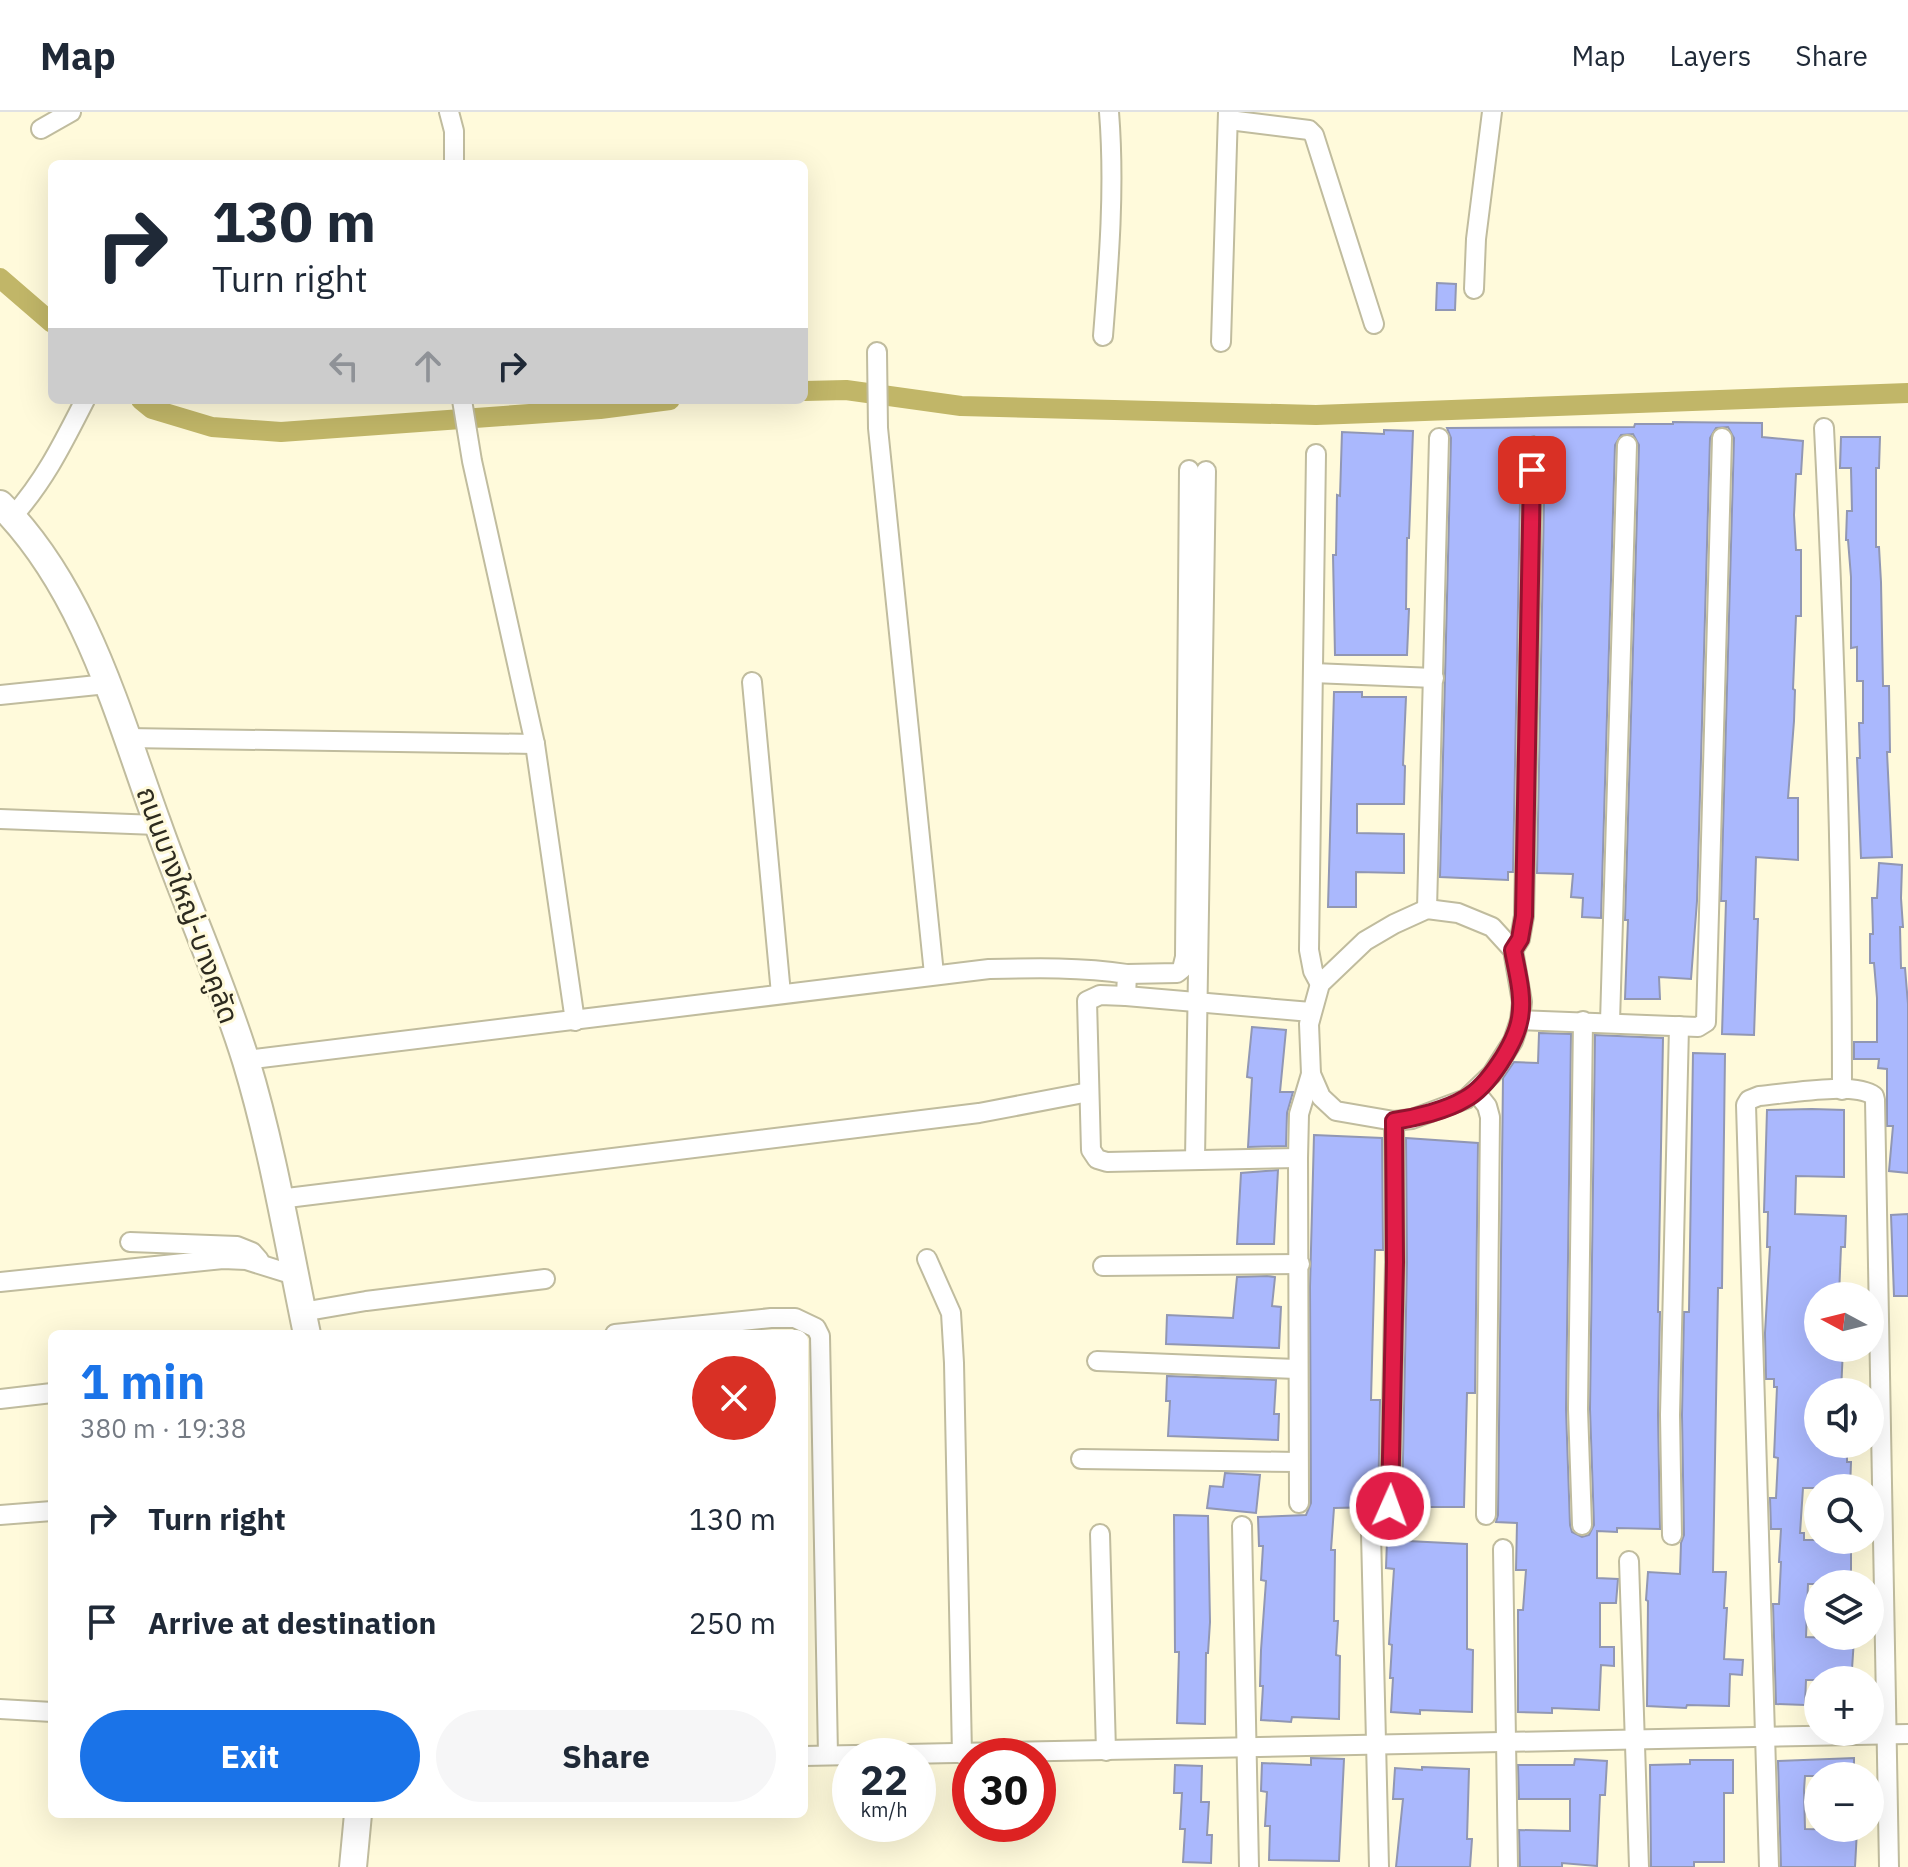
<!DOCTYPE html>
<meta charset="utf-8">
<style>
:root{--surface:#fff;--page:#f6f6f7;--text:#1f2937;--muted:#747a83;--line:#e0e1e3;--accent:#1a73e8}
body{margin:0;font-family:"IBM Plex Sans","Noto Sans Thai",sans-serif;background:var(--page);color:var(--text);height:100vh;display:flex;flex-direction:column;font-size:30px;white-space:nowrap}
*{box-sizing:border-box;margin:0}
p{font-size:26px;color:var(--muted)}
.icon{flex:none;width:44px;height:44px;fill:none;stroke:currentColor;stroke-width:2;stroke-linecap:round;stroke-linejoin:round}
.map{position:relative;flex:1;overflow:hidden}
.sheet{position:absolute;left:48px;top:1218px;width:760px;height:488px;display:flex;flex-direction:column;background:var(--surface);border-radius:12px;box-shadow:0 8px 32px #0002}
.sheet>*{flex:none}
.banner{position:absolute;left:48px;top:48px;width:760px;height:244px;border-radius:12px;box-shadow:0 8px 32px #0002;background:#fff;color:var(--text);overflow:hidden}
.needle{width:52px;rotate:277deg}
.controls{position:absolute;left:1804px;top:1170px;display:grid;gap:16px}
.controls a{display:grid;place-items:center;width:80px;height:80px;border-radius:50%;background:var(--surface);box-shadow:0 8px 32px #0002;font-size:40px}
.speed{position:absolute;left:832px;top:1626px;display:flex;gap:16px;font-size:40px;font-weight:700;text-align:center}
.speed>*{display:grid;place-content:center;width:104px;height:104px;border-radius:50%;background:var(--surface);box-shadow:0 8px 32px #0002;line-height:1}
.speed small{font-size:20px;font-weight:400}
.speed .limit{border:12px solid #d22;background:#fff;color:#111}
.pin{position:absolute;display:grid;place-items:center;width:68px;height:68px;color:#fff;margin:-34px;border-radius:16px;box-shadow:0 4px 12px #0006}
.me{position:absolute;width:88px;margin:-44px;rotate:2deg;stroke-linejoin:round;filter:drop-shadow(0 0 6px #0008)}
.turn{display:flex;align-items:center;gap:28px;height:168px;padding:0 32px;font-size:36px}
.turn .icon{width:104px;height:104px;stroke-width:2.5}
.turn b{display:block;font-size:56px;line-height:68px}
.lanes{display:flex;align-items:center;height:76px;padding:0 32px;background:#0003;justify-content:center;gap:40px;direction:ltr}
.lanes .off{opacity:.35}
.round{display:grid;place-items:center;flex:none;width:84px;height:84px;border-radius:42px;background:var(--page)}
.overview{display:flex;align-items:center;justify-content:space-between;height:136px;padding:0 32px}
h1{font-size:48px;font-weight:800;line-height:60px;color:var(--accent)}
.primary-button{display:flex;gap:16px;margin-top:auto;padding:16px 32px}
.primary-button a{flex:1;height:92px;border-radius:48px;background:var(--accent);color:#fff;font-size:32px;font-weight:800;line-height:92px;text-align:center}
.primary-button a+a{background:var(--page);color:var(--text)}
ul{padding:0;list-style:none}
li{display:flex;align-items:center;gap:24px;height:104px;padding:0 32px}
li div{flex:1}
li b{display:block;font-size:30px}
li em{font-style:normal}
header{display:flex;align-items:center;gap:48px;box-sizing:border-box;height:112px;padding:0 40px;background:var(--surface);border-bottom:2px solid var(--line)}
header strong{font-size:38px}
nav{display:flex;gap:44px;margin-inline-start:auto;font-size:28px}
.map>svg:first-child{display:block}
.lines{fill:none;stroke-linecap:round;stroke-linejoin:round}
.canal{stroke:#c1b668;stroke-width:20}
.building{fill:#aab8fd;stroke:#9197b3;stroke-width:2}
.street-casing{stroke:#c0bc9e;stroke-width:22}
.secondary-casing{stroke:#c0bc9e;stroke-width:30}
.street{stroke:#fff;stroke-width:18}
.secondary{stroke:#fff;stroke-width:26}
.route-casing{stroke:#92132f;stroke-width:20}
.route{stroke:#e11d48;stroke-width:14}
.labels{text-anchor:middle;stroke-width:6;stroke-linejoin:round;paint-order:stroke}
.street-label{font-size:28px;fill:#2d2b1f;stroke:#fffadb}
</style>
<header>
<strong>Map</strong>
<nav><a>Map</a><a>Layers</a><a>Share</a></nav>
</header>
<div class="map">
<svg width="1908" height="1755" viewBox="0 0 1908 1755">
<rect width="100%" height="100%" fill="#fffadb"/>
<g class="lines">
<g class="canal">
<path d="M0 166 52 211"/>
<path d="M804 279 846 278 961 294 1316 303 1908 281"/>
<path d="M141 288 152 297 212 315 281 320 600 297 670 288"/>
</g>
</g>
<g class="building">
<path d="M1437 171 1456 172 1455 198H1436Z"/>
<path d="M1673 310 1762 311V325L1803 329 1801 362H1796L1794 403 1796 438H1801V504H1796L1793 577 1795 578 1794 609 1788 686H1798V748L1756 745 1754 807H1758L1754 923 1722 922 1726 789H1721L1734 326 1728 315 1716 316 1710 326 1697 789 1691 867 1659 865 1660 887H1625L1628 808H1625L1639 333 1633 322 1621 323 1615 333 1601 806 1582 805 1583 786 1571 785 1573 762 1537 761 1545 336 1543 330 1534 324 1527 326 1521 336 1513 760H1508V768L1440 765 1451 326 1447 316 1634 315 1635 312H1673Z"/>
<path d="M1384 318 1413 319 1409 426H1407L1406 497H1409L1407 543H1335L1333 443H1336L1337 383 1340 384 1342 320 1384 322Z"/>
<path d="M1841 325H1880L1879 356H1876V435H1879L1881 470 1883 574H1889L1890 640H1887L1892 745 1861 746 1857 646H1860L1859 611H1863V569H1857V535L1851 536V465L1848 428H1846L1847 399H1852L1851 356H1840Z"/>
<path d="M1334 580H1362V585H1406L1403 653 1405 654 1404 692H1357V721L1404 722V761L1356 760V795H1328Z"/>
<path d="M1879 751 1902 753 1901 786 1903 815H1900L1901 856H1905L1908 892V1061L1889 1059 1893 1014H1887V957L1878 956 1879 947H1854V930H1877V886L1874 851H1870V822H1873L1872 786H1877Z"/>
<path d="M1252 915 1286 918 1280 980H1293L1287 1001 1286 1034 1248 1035 1252 966 1247 965Z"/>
<path d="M1539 921 1571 922 1566 1297 1570 1413 1572 1420 1582 1425 1589 1423 1594 1413 1590 1297 1595 923 1663 926 1658 1200H1660L1658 1303 1660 1417 1617 1416V1420L1597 1419V1466L1618 1467 1616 1491H1600V1535H1614V1554L1601 1553 1599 1598 1552 1596V1601L1518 1600V1498H1523L1526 1458H1516L1517 1411 1496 1410 1498 1403 1503 966 1514 950 1538 951Z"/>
<path d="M1693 941 1725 942 1722 1176H1718L1713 1460H1726L1724 1496H1727L1724 1547 1743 1548 1742 1563 1730 1562 1729 1594 1687 1593 1686 1596 1647 1594 1648 1489 1646 1488 1648 1460 1680 1462 1681 1431 1684 1423 1682 1303 1684 1200H1689Z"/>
<path d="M1812 997 1844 998V1065L1796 1064 1795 1102 1846 1104 1845 1135H1841L1839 1184H1818V1236H1843L1841 1280H1818V1332H1847V1350H1851L1850 1376H1803L1800 1421H1804V1428H1851V1457L1850 1472H1808L1806 1525 1854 1527 1852 1557 1851 1568H1806L1805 1593 1776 1592 1773 1492H1779L1781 1450H1779L1781 1417H1771L1770 1386H1776L1778 1346 1774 1345 1777 1275H1774V1267H1766L1765 1221 1770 1135H1767L1768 1100H1764L1767 998Z"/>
<path d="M1314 1023 1382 1026 1383 1138H1375L1371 1288H1380L1378 1395 1334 1396 1331 1438H1335L1334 1509H1338L1336 1543 1340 1544 1339 1607 1292 1605 1291 1610 1261 1608 1263 1574H1260L1261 1538 1266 1469 1261 1468 1263 1434H1259L1258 1405 1306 1403 1311 1391 1310 1175Z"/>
<path d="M1406 1026 1478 1031 1475 1281H1467L1464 1395H1402L1407 1150Z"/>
<path d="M1278 1058 1274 1132H1237L1241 1061Z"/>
<path d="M1908 1102V1184H1894L1891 1103Z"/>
<path d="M1267 1164 1275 1165 1272 1194 1281 1195 1279 1236 1166 1232 1167 1203 1233 1206 1237 1165Z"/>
<path d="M1167 1264 1276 1268 1274 1302H1279L1278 1328 1168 1324 1170 1289H1166Z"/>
<path d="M1225 1361 1260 1363 1256 1401 1207 1396 1210 1374 1223 1375Z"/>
<path d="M1174 1403 1208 1404 1210 1510 1208 1541H1206L1205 1612 1177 1611 1179 1540H1175Z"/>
<path d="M1387 1428 1467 1432V1537L1473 1538 1472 1600 1420 1598V1602L1391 1600 1393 1566H1390L1392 1533 1389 1532 1394 1457 1386 1456Z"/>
<path d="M1311 1646 1344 1647 1339 1749 1269 1748 1270 1714H1265L1267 1680 1261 1679 1262 1651 1311 1653Z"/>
<path d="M1854 1646V1664H1805L1804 1678 1805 1717 1857 1718 1855 1755H1781L1778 1649Z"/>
<path d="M1575 1647 1607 1649 1605 1683H1600L1597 1754 1562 1751V1755H1520L1519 1718 1570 1719V1687H1519L1518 1653H1574Z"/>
<path d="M1690 1648H1733V1681H1724V1750H1694V1755H1651L1650 1653 1690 1652Z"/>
<path d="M1175 1653 1202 1654 1201 1690H1209L1207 1723H1212L1211 1751 1183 1750 1185 1717H1180L1182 1681H1174Z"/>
<path d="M1422 1655 1469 1657 1467 1727H1472L1470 1755H1396L1403 1687H1393L1395 1656 1422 1658Z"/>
</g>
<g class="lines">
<g class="street-casing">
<g id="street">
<path d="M449 0 454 19V52"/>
<path d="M1229 8 1309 18 1314 23 1374 212"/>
<path d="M41 17 71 0"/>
<path d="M1474 177 1476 127 1492 0"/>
<path d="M1103 224C1109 149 1115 75 1109 0"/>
<path d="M1221 230 1228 0"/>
<path d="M877 240 878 316 934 862"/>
<path d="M462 288 472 349 535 632 575 909"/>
<path d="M1824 316C1835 537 1842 757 1842 978"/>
<path d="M1316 342 1309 838 1313 859 1320 872"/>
<path d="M13 404C45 368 63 331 85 288"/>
<path d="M1313 561 1434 566"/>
<path d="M752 570 781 882"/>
<path d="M0 583 107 572"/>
<path d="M127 626 535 632"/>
<path d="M0 707 157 713"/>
<path d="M1427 797 1458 801 1492 815 1513 838 1522 890 1520 908 1513 929 1492 962 1466 987 1412 1007 1394 1009 1336 999 1321 985 1311 962 1309 912 1320 872 1365 829 1394 812Z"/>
<path d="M1427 797 1439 326"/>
<path d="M1513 838 1520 827 1524 804 1533 336"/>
<path d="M1127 862 1177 861 1182 857 1185 845 1189 358"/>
<path d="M1126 884 1100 883 1087 889 1091 1038 1097 1047 1107 1050 1298 1046"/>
<path d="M1520 908 1698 915 1706 910 1722 326"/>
<path d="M1610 910 1627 333"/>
<path d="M246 948 989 857C1036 856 1081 855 1127 862L1126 884 1311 900"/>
<path d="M1475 979 1487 994 1490 1005 1486 1403"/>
<path d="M1195 1047 1206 359"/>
<path d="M279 1087 979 1001 1089 980"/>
<path d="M130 1130 237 1134 252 1140 259 1148"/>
<path d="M927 1147 951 1201 954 1251 962 1642"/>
<path d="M1103 1154 1300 1152"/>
<path d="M0 1170 223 1147 246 1148 294 1163"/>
<path d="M302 1200 366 1189 545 1167"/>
<path d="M615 1222 771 1206H795L816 1216 820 1224 828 1643"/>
<path d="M1097 1249 1297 1257"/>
<path d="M0 1287 52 1281"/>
<path d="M1081 1347 1297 1350"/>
<path d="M1299 1391 1298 1046 1299 1002 1311 962"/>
<path d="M1390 1394 1395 1150 1394 1009"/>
<path d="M0 1403 52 1399"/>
<path d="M1582 1413 1578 1297 1583 909"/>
<path d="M1242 1414 1249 1755"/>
<path d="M1371 1421 1379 1755"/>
<path d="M1100 1422 1106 1639"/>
<path d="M1672 1423 1670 1303 1679 914"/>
<path d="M1503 1437 1508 1755"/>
<path d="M1629 1449 1639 1755"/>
<path d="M0 1597 52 1600"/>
<path d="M804 1644 1908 1622"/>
<path d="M1769 1755 1746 993 1749 988 1759 984C1785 982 1854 969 1874 984L1875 988 1889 1755"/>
</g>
</g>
<g class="secondary-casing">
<g id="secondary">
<path d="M0 392C85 477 117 600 157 710 185 790 221 868 246 949 273 1038 288 1131 307 1222"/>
<path d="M353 1755 358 1702"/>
</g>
</g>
<use href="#street" class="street"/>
<use href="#secondary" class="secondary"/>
</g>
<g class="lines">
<g class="route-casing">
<path id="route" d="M1390 1394 1395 1150 1394 1009C1415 1006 1447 998 1465 987 1488 975 1516 931 1520 906 1524 884 1517 860 1513 838L1520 827 1524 804 1532 358"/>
</g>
<use href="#route" class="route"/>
</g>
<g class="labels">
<g class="street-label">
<text transform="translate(188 793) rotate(70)" y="10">ถนนบางใหญ่-บางคูลัด</text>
</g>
</g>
</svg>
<div class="controls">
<a><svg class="needle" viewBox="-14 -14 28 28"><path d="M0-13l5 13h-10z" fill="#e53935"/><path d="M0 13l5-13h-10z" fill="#747a83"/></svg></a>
<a><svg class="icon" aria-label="sound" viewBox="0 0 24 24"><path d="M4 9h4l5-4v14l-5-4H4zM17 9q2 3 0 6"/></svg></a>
<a><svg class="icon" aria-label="search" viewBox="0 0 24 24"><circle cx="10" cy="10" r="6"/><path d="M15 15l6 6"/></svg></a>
<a><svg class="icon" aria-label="layers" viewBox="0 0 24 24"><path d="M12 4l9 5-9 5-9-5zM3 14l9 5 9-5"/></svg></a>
<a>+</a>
<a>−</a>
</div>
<div class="speed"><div>22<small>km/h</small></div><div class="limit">30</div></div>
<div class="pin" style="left:1532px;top:358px;background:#d93025"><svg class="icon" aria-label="arrive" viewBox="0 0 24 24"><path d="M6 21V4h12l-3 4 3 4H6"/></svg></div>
<svg class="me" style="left:1390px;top:1394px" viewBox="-20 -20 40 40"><circle r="17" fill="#e11d48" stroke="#fff" stroke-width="3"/><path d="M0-11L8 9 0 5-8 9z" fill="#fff"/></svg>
<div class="banner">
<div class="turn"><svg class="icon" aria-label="right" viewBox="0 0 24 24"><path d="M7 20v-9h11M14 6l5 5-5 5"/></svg><div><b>130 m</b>Turn right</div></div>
<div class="lanes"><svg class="icon off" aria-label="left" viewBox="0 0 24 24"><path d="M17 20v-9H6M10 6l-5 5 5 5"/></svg><svg class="icon off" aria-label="ahead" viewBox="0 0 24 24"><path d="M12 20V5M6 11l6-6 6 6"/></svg><svg class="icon" aria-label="right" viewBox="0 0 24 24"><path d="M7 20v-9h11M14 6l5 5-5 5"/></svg></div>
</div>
<section class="sheet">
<div class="overview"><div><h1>1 min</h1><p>380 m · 19:38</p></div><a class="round" style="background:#d93025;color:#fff"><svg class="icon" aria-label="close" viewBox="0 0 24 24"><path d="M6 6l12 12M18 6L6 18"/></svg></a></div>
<ul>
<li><svg class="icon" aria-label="right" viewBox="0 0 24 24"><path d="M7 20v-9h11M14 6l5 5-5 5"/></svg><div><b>Turn right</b></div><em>130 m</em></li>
<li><svg class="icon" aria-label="arrive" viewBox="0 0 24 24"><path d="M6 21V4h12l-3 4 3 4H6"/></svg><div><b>Arrive at destination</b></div><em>250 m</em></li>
</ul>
<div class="primary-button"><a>Exit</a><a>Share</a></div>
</section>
</div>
